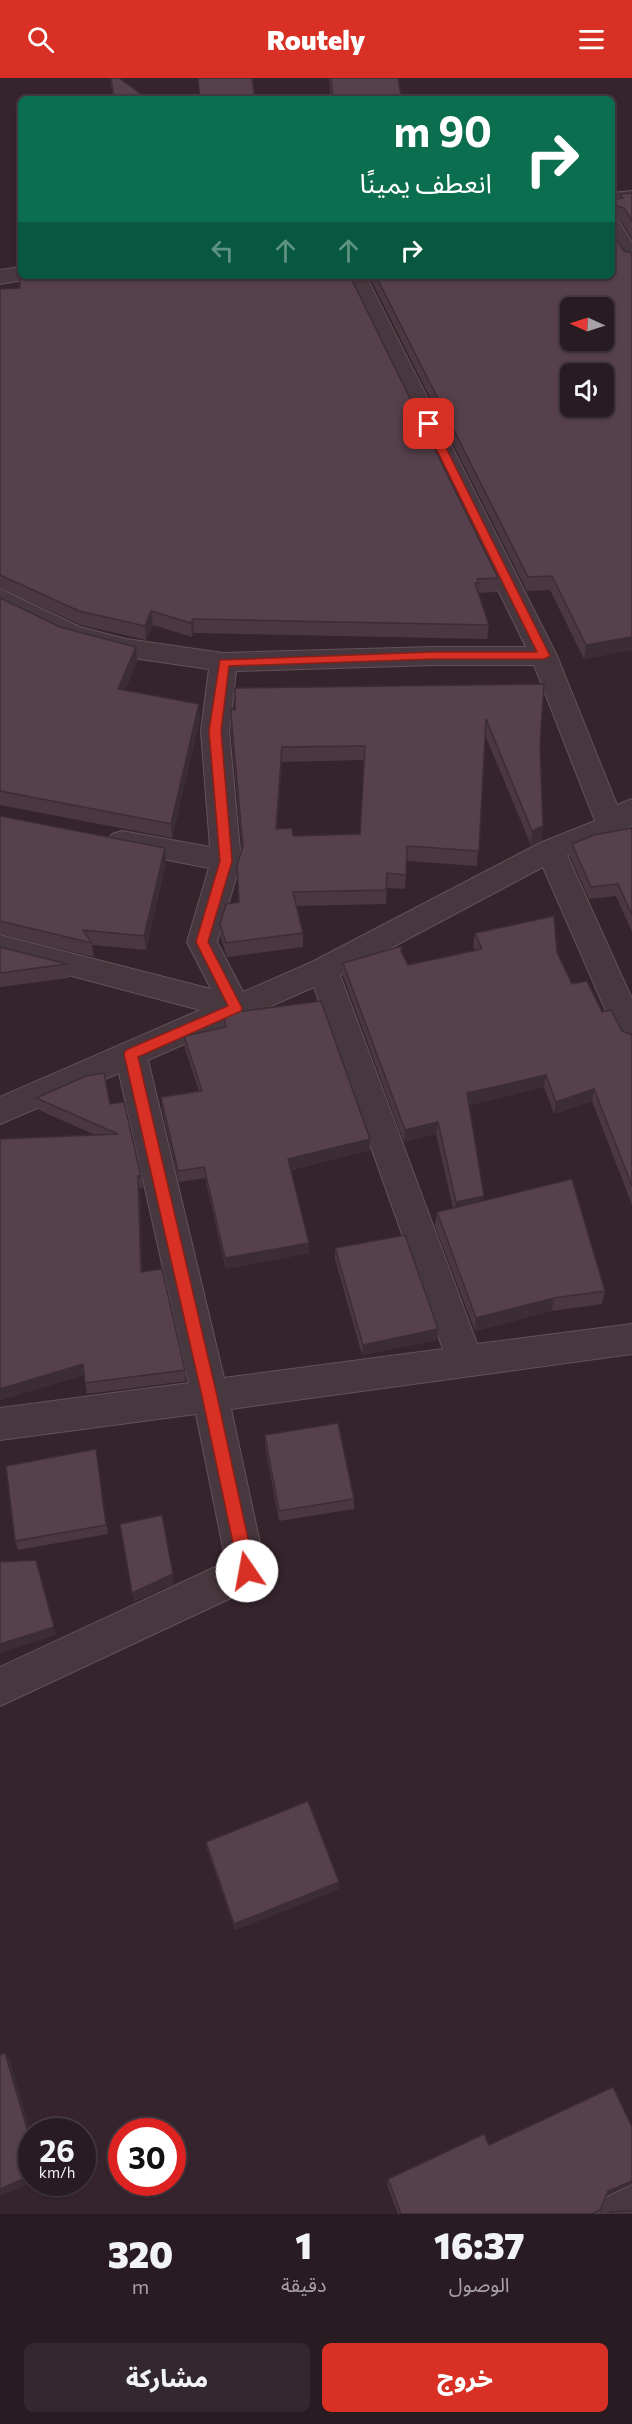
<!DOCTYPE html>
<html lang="ar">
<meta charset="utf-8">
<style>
:root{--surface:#281b22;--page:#34282f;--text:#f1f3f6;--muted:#a5a1a5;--line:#443940;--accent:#d93025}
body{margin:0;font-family:Commissioner,"Noto Sans Arabic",sans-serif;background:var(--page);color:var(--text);direction:rtl;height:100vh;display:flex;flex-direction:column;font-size:22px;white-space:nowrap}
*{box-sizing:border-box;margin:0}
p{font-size:20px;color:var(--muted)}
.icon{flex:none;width:33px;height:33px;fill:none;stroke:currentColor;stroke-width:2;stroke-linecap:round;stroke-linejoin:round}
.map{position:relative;height:2136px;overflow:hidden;direction:ltr}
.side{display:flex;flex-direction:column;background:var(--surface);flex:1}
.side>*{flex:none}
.top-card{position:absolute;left:18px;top:18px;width:597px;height:183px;border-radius:9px;box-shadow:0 2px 4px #0004,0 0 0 2px var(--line);direction:rtl;background:#0b6e4f;color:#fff;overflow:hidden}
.needle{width:39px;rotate:273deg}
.tools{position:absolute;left:560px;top:219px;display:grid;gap:12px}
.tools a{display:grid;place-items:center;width:54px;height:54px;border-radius:9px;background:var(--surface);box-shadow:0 2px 4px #0004,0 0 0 2px var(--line);font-size:30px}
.speed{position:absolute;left:18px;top:2040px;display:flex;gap:12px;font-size:30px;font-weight:700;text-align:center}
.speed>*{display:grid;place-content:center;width:78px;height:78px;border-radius:50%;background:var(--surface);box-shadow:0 2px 4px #0004,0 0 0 2px var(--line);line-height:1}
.speed small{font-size:15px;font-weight:400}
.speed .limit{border:9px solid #d22;background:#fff;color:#111}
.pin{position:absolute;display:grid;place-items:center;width:51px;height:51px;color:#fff;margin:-26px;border-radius:12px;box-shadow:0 3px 9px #0006}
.me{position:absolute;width:66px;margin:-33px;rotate:348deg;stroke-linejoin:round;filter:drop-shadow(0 0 4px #0008)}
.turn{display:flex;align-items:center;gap:21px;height:126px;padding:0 24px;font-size:27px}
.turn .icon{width:78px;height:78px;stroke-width:2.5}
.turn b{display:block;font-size:42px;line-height:51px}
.lanes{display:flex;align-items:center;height:57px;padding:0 24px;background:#0003;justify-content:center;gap:30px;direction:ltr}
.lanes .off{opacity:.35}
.eta{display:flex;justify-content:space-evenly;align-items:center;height:102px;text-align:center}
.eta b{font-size:36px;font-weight:800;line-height:42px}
.action{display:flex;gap:12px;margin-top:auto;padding:12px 24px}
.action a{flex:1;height:69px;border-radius:9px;background:var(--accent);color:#fff;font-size:24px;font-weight:800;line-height:69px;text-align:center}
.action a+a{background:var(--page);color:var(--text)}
header{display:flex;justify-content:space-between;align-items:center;height:78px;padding:0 24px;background:var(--accent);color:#fff;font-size:27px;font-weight:800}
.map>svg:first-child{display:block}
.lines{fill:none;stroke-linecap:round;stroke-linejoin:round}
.minor-casing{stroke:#625259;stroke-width:2}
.minor{fill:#47373e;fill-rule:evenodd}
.wall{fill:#4a3740;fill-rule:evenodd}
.shaded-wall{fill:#3c2d34}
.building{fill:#56404b;stroke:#3c2d34;stroke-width:1.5;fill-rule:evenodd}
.route{fill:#d93025;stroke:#8d1f18;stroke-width:1.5}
</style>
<header><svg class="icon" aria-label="menu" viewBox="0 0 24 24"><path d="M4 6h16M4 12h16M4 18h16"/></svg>Routely<svg class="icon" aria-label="search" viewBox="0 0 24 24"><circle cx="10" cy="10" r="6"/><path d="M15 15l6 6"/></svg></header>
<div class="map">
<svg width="632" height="2136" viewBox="0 0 632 2136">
<rect width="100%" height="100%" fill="#36242d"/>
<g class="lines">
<g class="minor-casing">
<g id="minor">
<path d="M632 113V125L612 127V115Z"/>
<path d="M612 143 620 145 632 164V188L624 186 612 167Z"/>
<path d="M21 189V198H31L29 201 0 206V192Z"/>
<path d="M344 198H366L557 578 617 727 632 721V747L621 755 567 777 632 921V968L621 965 616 956 543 789 340 897 477 1266 632 1246V1276L231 1331 266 1493 261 1506 0 1628V1589L226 1484 196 1336 0 1362V1330L189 1305 119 995 0 1046V1019L200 932 0 879V857L211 911 187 864 209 790 122 773 112 770 107 763 112 756 122 753 210 769 201 653 209 591 126 579 62 561 0 530V511L80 549 126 561 223 575 434 569H526ZM434 587H534L595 743 540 765 312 884 243 914 217 864 241 783 229 653 236 593ZM314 909 443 1271 224 1300 148 982Z"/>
<path d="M632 2107V2136H598L605 2120Z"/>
</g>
</g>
<use href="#minor" class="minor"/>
</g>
<g class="wall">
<path d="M110 0H119L148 21H113Z"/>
<path d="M329 0H398L401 21H331Z"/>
<path d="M632 115V160L622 144 612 142V122L620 121V116Z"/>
<path d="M369 198H612L632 572 584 581 550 512 527 513Z"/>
<path d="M0 211 498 500 497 514 478 515 489 547 487 561 194 555 192 559 153 547 146 562 81 547 0 510Z"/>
<path d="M0 520 60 549 136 569 137 583 125 613 200 640 172 760 0 727Z"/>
<path d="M544 606 540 667 543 748 541 762 531 767 485 657 477 788 407 783 405 811 387 810 386 826 297 828 303 855V869L227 879 221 860 220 846 239 824 242 770 231 653V638L235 632ZM364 682 360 756 293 758 277 751 282 684Z"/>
<path d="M0 738 165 770 166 784 146 872 92 867 94 879 0 856Z"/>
<path d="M632 750V854L616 818 589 821 570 778 572 766Z"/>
<path d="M475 855 557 874 572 906 622 953 632 957V1127L592 1023 554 1036 544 1009 469 1027 484 1118 483 1122 605 1213 602 1226 552 1233 475 1253 435 1148 437 1134 453 1130 436 1056 404 1064 343 898V885L401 873 408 887 475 872 473 868Z"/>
<path d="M0 869 67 886 69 900 0 909Z"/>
<path d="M224 939 370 1072 291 1092 309 1165V1175L226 1191 205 1100 179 1104 162 1031 161 1019 199 1013 185 970 184 958 225 949Z"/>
<path d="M36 1020 110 1026 141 1098 143 1110H140L142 1194 185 1292 186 1303 87 1316 84 1297 0 1322V1061L95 1057 39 1032Z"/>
<path d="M335 1170 438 1251 437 1262 362 1277 335 1181Z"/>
<path d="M265 1357 354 1421V1431L279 1443 265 1367Z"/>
<path d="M96 1371 108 1456 18 1472 15 1463Z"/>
<path d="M206 1764 339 1811 235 1852 207 1771Z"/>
<path d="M489 2067 632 2106 606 2117 596 2136H398L387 2106 388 2101Z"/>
</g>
<g class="shaded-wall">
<path d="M151 533 153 547 146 562 145 548Z"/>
<path d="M193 541 194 555 192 559 191 545Z"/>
<path d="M632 559V572L584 581 586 567Z"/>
<path d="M136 569 137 583 120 625 118 611Z"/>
<path d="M199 626 200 640 172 760 171 746Z"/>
<path d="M282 669V684L276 765V751Z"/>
<path d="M543 748 541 762 531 767 532 753Z"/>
<path d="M165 770 166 784 146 872 144 858Z"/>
<path d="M546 997 544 1009 466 1028 467 1015Z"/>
<path d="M594 1011 592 1023 554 1036 556 1024Z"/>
<path d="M438 1044 436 1056 404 1064 405 1052Z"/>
<path d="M370 1061V1072L288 1092V1081Z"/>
<path d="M138 1098 140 1110 143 1205 141 1194Z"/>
<path d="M484 1118 482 1131 454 1136 456 1124Z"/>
<path d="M309 1165V1175L226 1191 225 1180Z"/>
<path d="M554 1220 552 1233 475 1253 476 1240Z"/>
<path d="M438 1251 437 1262 362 1277 363 1267Z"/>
<path d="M83 1286 85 1297 0 1322V1311Z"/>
<path d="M39 1491 56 1557 0 1575V1566Z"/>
<path d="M173 1496 174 1506 134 1524 132 1515Z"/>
<path d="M339 1804V1811L235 1852 234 1846Z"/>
<path d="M5 1975 10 1982 32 2059V2068Z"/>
<path d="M32 2097V2104L0 2118V2111Z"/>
<path d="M632 2103V2106L604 2118 608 2113Z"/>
</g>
<g class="building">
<path d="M111 0H119L148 21H114Z"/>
<path d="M198 0H252L255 21H200Z"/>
<path d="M331 0H398L401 17 333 19Z"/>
<path d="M632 115V143L624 130 612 127V146V122L623 120 620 116Z"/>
<path d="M612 155 624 173 632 175V559L586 567 552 498 528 499 376 198H612ZM570 230H603V262H570ZM570 296H603V328H570Z"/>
<path d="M20 198H350L498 500 477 501 479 505H475L489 547 193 541 191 545 151 533 145 548 79 533 0 497V211L20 210Z"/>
<path d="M0 520 60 549 136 569 118 611 199 626 171 746 0 713Z"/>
<path d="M544 606 540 667 543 748 532 753 486 641 479 773 407 768 406 797 387 795 386 812 293 814 303 855 226 865 220 846 226 826 239 824 237 787 243 768 231 638V631L235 632V610ZM365 668 360 756 293 758 292 750 276 751 282 669Z"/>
<path d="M0 738 165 770 144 858 83 852 92 865 0 843Z"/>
<path d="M632 750V837L618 806 591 809 572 766 594 757Z"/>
<path d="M554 838 557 874 572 906 587 903 602 934 611 932 622 953 632 957V1108L594 1011 556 1024 546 997 467 1015 484 1118 456 1124 438 1044 405 1052 343 885 402 868 401 873 408 887 482 871 475 855Z"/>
<path d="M0 869 67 886 0 895Z"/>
<path d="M321 923 370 1061 288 1081 309 1165 225 1180 204 1089 178 1093 161 1019 202 1013 184 958 226 949 224 939 236 934Z"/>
<path d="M104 995 110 1026 124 1024 141 1098H138L141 1194 162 1191 185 1292 85 1305 83 1286 0 1311V1061L118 1056 36 1020 86 998Z"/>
<path d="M572 1101 605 1213 554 1220 476 1240 437 1134Z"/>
<path d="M405 1157 438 1251 363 1267 335 1170Z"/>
<path d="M338 1345 354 1421 279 1433 265 1357Z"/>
<path d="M96 1371 106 1447 15 1463 6 1388Z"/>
<path d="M162 1437 173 1496 132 1515 120 1446Z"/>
<path d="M36 1482 54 1549 0 1566V1484Z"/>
<path d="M308 1723 339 1804 234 1846 206 1764Z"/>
<path d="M5 1975 32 2068V2097L0 2111V1977Z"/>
<path d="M613 2009 632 2049V2103L608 2113 600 2132 591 2136H401L388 2101 484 2056 489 2067Z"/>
<path d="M632 2133V2136H611L610 2134Z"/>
</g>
<path class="route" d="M429 343 434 346 550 578 544 581H434L229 588 221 653 232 783 208 864 242 930 241 933 138 979 217 1318 255 1493 253 1498 247 1500 242 1498 239 1493 202 1318 124 976 126 972 228 928 196 864 220 783 209 653 220 582 434 574H537L424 346Z"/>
</svg>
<div class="tools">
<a><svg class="needle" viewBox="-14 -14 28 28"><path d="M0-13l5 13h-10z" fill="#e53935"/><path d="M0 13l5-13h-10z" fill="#a5a1a5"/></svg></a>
<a><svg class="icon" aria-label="sound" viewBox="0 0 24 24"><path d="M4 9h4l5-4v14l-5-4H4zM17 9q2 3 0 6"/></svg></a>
</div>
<div class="speed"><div>26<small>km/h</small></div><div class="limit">30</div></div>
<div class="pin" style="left:429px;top:346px;background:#d93025"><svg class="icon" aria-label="arrive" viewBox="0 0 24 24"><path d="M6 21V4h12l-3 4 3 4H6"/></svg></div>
<svg class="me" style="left:247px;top:1493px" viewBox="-20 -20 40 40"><circle r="19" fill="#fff"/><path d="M0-13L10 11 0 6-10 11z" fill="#d93025"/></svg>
<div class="top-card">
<div class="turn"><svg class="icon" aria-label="right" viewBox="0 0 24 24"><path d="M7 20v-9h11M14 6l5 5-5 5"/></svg><div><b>90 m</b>انعطف يمينًا</div></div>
<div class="lanes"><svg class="icon off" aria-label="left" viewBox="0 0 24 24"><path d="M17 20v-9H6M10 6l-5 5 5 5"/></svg><svg class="icon off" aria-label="ahead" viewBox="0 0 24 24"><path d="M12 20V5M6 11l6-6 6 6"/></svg><svg class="icon off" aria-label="ahead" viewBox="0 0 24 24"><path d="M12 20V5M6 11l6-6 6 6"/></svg><svg class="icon" aria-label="right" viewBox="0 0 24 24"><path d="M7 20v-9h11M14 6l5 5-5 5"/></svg></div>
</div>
</div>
<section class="side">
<div class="eta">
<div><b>16:37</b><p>الوصول</p></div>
<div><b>1</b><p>دقيقة</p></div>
<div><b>320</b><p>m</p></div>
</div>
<div class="action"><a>خروج</a><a>مشاركة</a></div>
</section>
